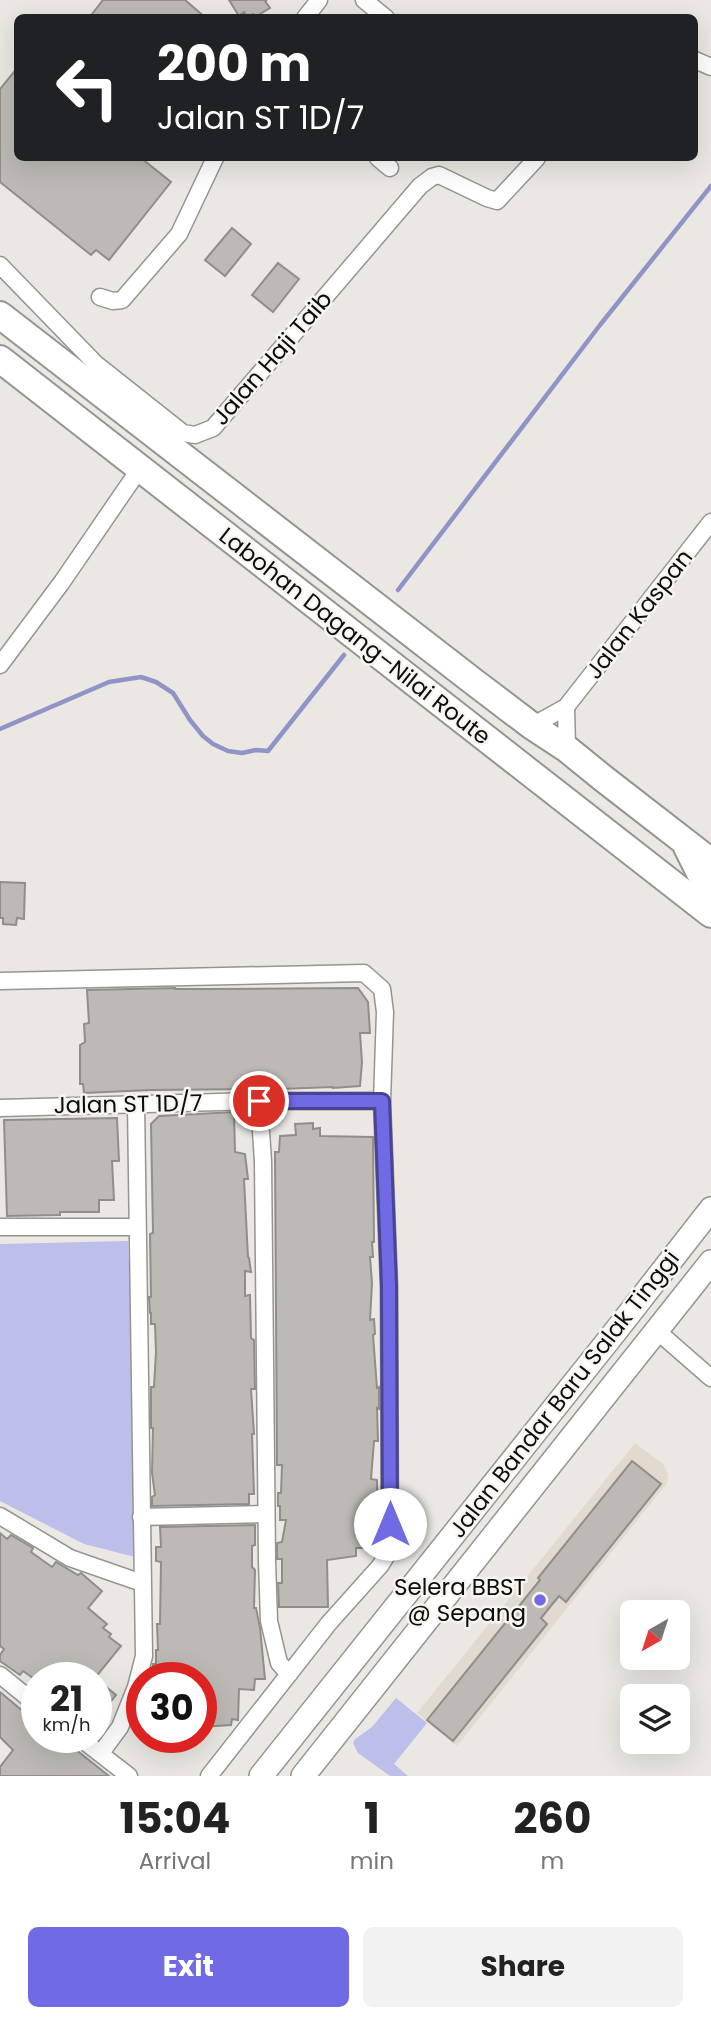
<!DOCTYPE html>
<meta charset="utf-8">
<style>
:root{--surface:#fff;--page:#f2f2f2;--text:#222;--muted:#767676;--accent:#706ae5}
body{margin:0;font-family:Poppins,sans-serif;background:var(--page);color:var(--text);height:100vh;display:flex;flex-direction:column;font-size:26px;white-space:nowrap}
*{box-sizing:border-box;margin:0}
p{font-size:23px;color:var(--muted)}
.icon{flex:none;width:38px;height:38px;fill:none;stroke:currentColor;stroke-width:2;stroke-linecap:round;stroke-linejoin:round}
.map{position:relative;height:1776px;overflow:hidden}
.details{display:flex;flex-direction:column;background:var(--surface);flex:1}
.details>*{flex:none}
.guide{position:absolute;left:14px;top:14px;width:684px;height:147px;border-radius:10px;box-shadow:0 7px 28px #0002;background:#202124;color:#fff;overflow:hidden}
.needle{width:46px;rotate:219deg}
.buttons{position:absolute;left:620px;top:1600px;display:grid;gap:14px}
.buttons a{display:grid;place-items:center;width:70px;height:70px;border-radius:10px;background:var(--surface);box-shadow:0 7px 28px #0002;font-size:35px}
.speed{position:absolute;left:21px;top:1662px;display:flex;gap:14px;font-size:35px;font-weight:700;text-align:center}
.speed>*{display:grid;place-content:center;width:91px;height:91px;border-radius:50%;background:var(--surface);box-shadow:0 7px 28px #0002;line-height:1}
.speed small{font-size:18px;font-weight:400}
.speed .limit{border:10px solid #d22;background:#fff;color:#111}
.pin{position:absolute;display:grid;place-items:center;width:60px;height:60px;color:#fff;margin:-30px;border:4px solid #fff;border-radius:50%;box-shadow:0 2px 7px #0007}
.me{position:absolute;width:77px;margin:-38px;rotate:0deg;stroke-linejoin:round;filter:drop-shadow(0 0 5px #0008)}
.turn{display:flex;align-items:center;gap:24px;height:147px;padding:0 28px;font-size:32px}
.turn .icon{width:91px;height:91px;stroke-width:2.5}
.turn b{display:block;font-size:49px;line-height:60px}
.eta{display:flex;justify-content:space-evenly;align-items:center;height:119px;text-align:center}
.eta b{font-size:42px;font-weight:700;line-height:49px}
.cta{display:flex;gap:14px;margin-top:auto;padding:14px 28px}
.cta a{flex:1;height:80px;border-radius:10px;background:var(--accent);color:#fff;font-size:28px;font-weight:700;line-height:80px;text-align:center}
.cta a+a{background:var(--page);color:var(--text)}
.map>svg:first-child{display:block}
.built{fill:#e1dacf}
.green{fill:#bcbfea}
.lines{fill:none;stroke-linecap:round;stroke-linejoin:round}
.stream{stroke:#9093c5;stroke-width:4.5}
.building{fill:#bdbab5;stroke:#918e8a;stroke-width:2}
.minor-casing{stroke:#979490;stroke-width:19}
.secondary-casing{stroke:#979490;stroke-width:26}
.primary-casing{stroke:#979490;stroke-width:30}
.minor{stroke:#fff;stroke-width:16}
.secondary{stroke:#fff;stroke-width:23}
.primary{stroke:#fff;stroke-width:26}
.route-casing{stroke:#494595;stroke-width:18}
.route{stroke:#706ae5;stroke-width:12}
.poi-dot{fill:#706ae5;stroke:#f8f5f0;stroke-width:2.5}
.labels{text-anchor:middle;stroke-width:5;stroke-linejoin:round;paint-order:stroke}
.street-label{font-size:23px;fill:#0d0c0b;stroke:#f8f5f0}
.poi-label{font-size:23px;fill:#0d0c0b;stroke:#f8f5f0;text-anchor:end}
</style>
<div class="map">
<svg width="711" height="1776" viewBox="0 0 711 1776">
<rect width="100%" height="100%" fill="#ebe8e3"/>
<path class="built" d="M635 1443 663 1464 668 1473 667 1483 457 1746 417 1713Z"/>
<g class="green">
<path d="M128 1241 132 1332 135 1557 84 1544 0 1501V1244Z"/>
<path d="M396 1698 427 1723 394 1764 408 1776H390L358 1753 353 1743 355 1739 372 1727Z"/>
</g>
<g class="lines">
<g class="stream">
<path d="M398 590 600 325 711 186"/>
<path d="M0 729 109 682 141 677 156 682 173 693 190 720 203 736 213 744 228 751 242 753 256 750 268 751 344 655"/>
</g>
</g>
<g class="building">
<path d="M103 0H185L206 18H89Z"/>
<path d="M229 0H267L265 1 270 8 255 17 253 14 247 17 244 12 239 16Z"/>
<path d="M18 67V158H141L171 182 109 260 96 250 91 255 0 182V89Z"/>
<path d="M232 228 251 244 225 276 205 260Z"/>
<path d="M278 263 299 279 273 312 252 295Z"/>
<path d="M0 882 25 883 24 919 17 918 16 925 3 924V918H0Z"/>
<path d="M175 988V989H205L358 988 368 1002 370 1033H360L362 1062 360 1086 333 1088V1087L280 1089 255 1087V1089L151 1090 84 1093 83 1084H80V1045L85 1042 84 1024 89 1023 87 990Z"/>
<path d="M234 1112 235 1152 245 1154 248 1179H244L248 1257 249 1258 251 1272 245 1271V1296L250 1295 251 1338 254 1340 255 1389H251L254 1434H252L254 1494H249V1504L152 1506V1497L155 1495 152 1473 153 1428H151V1387H154L156 1352 155 1324H151V1313H150L149 1297H151L150 1234 153 1233 151 1124 159 1116Z"/>
<path d="M117 1118 119 1161H112L114 1200H99V1212H60V1215L7 1216 4 1120Z"/>
<path d="M313 1123V1129L320 1128V1136L373 1137 374 1242H372L373 1257H370L372 1283 370 1320 374 1319 375 1334 373 1335 377 1388 379 1387V1409L377 1408 378 1441H374L371 1479 377 1480V1506H374L376 1523 374 1542 367 1541 366 1548H356V1556L327 1560 328 1607H279L278 1583H282V1559H277V1543L282 1542 286 1520H280V1506H278V1493H281L282 1465H277L275 1152H279L280 1136 296 1135 295 1124Z"/>
<path d="M632 1461 661 1484 566 1602 559 1596 541 1618 547 1624 453 1741 427 1720 540 1580 538 1578Z"/>
<path d="M255 1525V1545L252 1546V1567L255 1570 254 1608H256L260 1628 265 1679H255L254 1690 239 1689 238 1720 232 1719 231 1725 201 1727V1678H152L153 1664H156V1650H158L157 1624H160L161 1562 156 1561V1547H161L160 1527Z"/>
<path d="M0 1533 7 1539 11 1535 33 1548 31 1552 52 1567 56 1562 78 1575 81 1573 102 1591 88 1608 107 1624 103 1628 111 1634 109 1637 121 1646 95 1678H33L23 1671 20 1675 0 1661V1655L4 1649 0 1646Z"/>
<path d="M96 1679 116 1695 96 1720Z"/>
<path d="M0 1692 37 1723V1738H61L109 1776H0V1767L13 1750 0 1737Z"/>
</g>
<g class="lines">
<g class="minor-casing">
<g id="minor">
<path d="M364 0 386 18"/>
<path d="M305 18 319 0"/>
<path d="M695 60 711 67"/>
<path d="M378 158 390 168"/>
<path d="M0 265 96 364 183 433 195 435 213 428 420 186 432 177 439 175 487 198 497 201 537 158"/>
<path d="M100 297 113 301 122 300 179 234 215 158"/>
<path d="M0 665 62 582 134 477"/>
<path d="M566 707 567 749"/>
<path d="M532 726 566 707 711 522"/>
<path d="M0 981 364 973 382 989 385 1012 382 1101 389 1286 390 1550 380 1566 329 1623 209 1776"/>
<path d="M259 1101 263 1162 267 1561 269 1621 279 1663 289 1674"/>
<path d="M0 1108 259 1101H382"/>
<path d="M0 1227H137"/>
<path d="M656 1330 711 1378"/>
<path d="M0 1516 70 1558 142 1583"/>
<path d="M141 1517 266 1514"/>
<path d="M0 1675 37 1705"/>
<path d="M80 1738 129 1776"/>
<path d="M101 1753 120 1727 136 1687 144 1656 136 1104"/>
</g>
</g>
<g class="secondary-casing">
<g id="secondary">
<path d="M261 1776 615 1332 711 1209"/>
<path d="M303 1776 711 1262"/>
</g>
</g>
<g class="primary-casing">
<g id="primary">
<path d="M0 315 474 682 532 726 567 749 604 779 711 862"/>
<path d="M0 359 711 914"/>
<path d="M687 847 704 881 711 887"/>
</g>
</g>
<use href="#minor" class="minor"/>
<use href="#secondary" class="secondary"/>
<use href="#primary" class="primary"/>
</g>
<g class="lines">
<g class="route-casing">
<path id="route" d="M259 1101H382L389 1286 390 1524"/>
</g>
<use href="#route" class="route"/>
</g>
<circle class="poi-dot" cx="540" cy="1600" r="7"/>
<g class="labels">
<g class="street-label">
<text transform="translate(272 358) rotate(-49)" y="8">Jalan Haji Taib</text>
<text transform="translate(639 614) rotate(-52)" y="8">Jalan Kaspan</text>
<text transform="translate(355 636) rotate(38)" y="8">Labohan Dagang–Nilai Route</text>
<text transform="translate(128 1104) rotate(-1)" y="8">Jalan ST 1D/7</text>
<text transform="translate(564 1394) rotate(-52)" y="8">Jalan Bandar Baru Salak Tinggi</text>
</g>
<g class="poi-label">
<text x="526" y="1595">Selera BBST<tspan x="526" dy="26">@ Sepang</tspan></text>
</g>
</g>
</svg>
<div class="buttons">
<a><svg class="needle" viewBox="-14 -14 28 28"><path d="M0-13l5 13h-10z" fill="#e53935"/><path d="M0 13l5-13h-10z" fill="#767676"/></svg></a>
<a><svg class="icon" aria-label="layers" viewBox="0 0 24 24"><path d="M12 4l9 5-9 5-9-5zM3 14l9 5 9-5"/></svg></a>
</div>
<div class="speed"><div>21<small>km/h</small></div><div class="limit">30</div></div>
<div class="pin" style="left:259px;top:1101px;background:#d93025"><svg class="icon" aria-label="arrive" viewBox="0 0 24 24"><path d="M6 21V4h12l-3 4 3 4H6"/></svg></div>
<svg class="me" style="left:390px;top:1524px" viewBox="-20 -20 40 40"><circle r="19" fill="#fff"/><path d="M0-13L10 11 0 6-10 11z" fill="#706ae5"/></svg>
<div class="guide">
<div class="turn"><svg class="icon" aria-label="left" viewBox="0 0 24 24"><path d="M17 20v-9H6M10 6l-5 5 5 5"/></svg><div><b>200 m</b>Jalan ST 1D/7</div></div>
</div>
</div>
<section class="details">
<div class="eta">
<div><b>15:04</b><p>Arrival</p></div>
<div><b>1</b><p>min</p></div>
<div><b>260</b><p>m</p></div>
</div>
<div class="cta"><a>Exit</a><a>Share</a></div>
</section>
